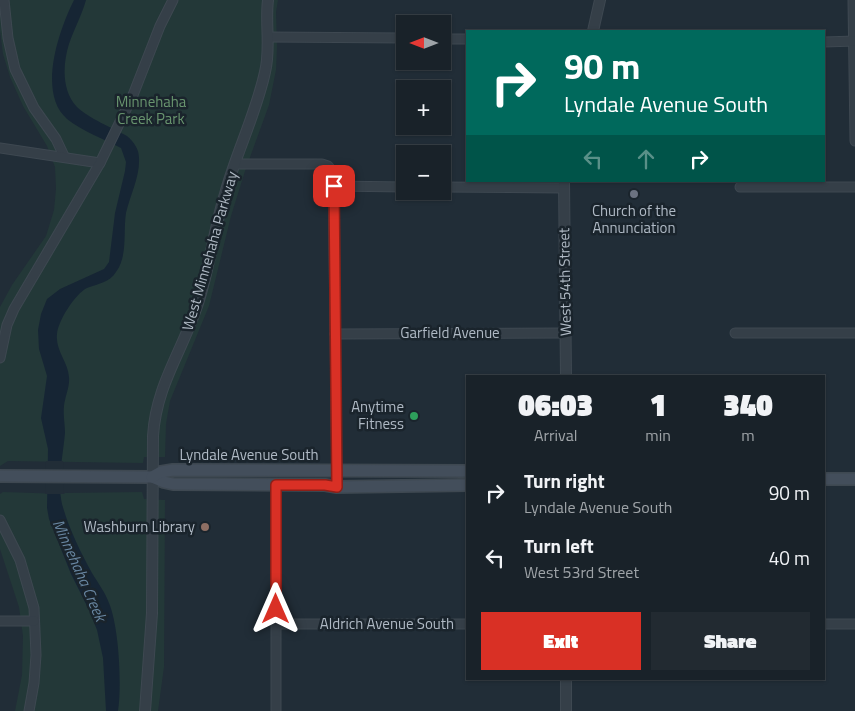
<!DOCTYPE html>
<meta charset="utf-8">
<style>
:root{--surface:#192229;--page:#222a31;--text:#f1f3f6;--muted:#9fa4a8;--line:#373f46;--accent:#d93025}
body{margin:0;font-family:"Titillium Web",sans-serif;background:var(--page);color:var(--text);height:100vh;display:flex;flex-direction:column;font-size:19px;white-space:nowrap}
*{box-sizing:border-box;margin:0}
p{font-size:16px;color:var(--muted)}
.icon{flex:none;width:28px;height:28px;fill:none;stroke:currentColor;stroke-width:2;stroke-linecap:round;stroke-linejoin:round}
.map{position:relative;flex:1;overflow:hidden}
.side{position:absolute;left:466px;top:375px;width:359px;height:305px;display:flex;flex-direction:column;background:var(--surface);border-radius:0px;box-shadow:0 1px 4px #0004,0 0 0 1px var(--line)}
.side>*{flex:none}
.hud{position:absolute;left:466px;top:30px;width:359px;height:152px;border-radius:0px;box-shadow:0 1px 4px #0004,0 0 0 1px var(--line);background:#00695c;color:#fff;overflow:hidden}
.needle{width:32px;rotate:270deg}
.controls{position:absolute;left:396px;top:15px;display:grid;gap:10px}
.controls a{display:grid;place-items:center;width:55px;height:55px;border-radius:0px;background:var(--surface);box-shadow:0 1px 4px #0004,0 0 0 1px var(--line);font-size:25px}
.pin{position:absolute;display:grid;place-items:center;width:42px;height:42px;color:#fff;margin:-21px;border-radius:10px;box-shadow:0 2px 8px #0006}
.me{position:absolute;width:55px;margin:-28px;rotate:0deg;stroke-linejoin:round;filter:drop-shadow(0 0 4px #0008)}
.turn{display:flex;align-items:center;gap:18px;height:105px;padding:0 15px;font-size:22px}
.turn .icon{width:65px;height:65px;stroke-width:2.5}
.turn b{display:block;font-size:35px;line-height:42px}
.lanes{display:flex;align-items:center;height:48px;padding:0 15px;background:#0003;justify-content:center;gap:25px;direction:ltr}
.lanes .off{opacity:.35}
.eta{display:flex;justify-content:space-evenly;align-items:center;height:85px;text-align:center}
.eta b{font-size:30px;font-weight:800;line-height:35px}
.cta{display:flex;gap:10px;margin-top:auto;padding:10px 15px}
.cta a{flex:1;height:58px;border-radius:0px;background:var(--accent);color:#fff;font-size:20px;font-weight:800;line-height:58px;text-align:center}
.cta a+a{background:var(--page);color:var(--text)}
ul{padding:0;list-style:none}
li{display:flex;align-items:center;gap:15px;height:65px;padding:0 15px}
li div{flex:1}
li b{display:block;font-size:19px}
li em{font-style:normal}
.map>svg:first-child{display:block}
.green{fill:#233838}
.water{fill:#162534}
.pier{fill:#212d37}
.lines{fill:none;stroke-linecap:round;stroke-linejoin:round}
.minor-casing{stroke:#3e4851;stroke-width:11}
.tertiary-casing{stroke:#3e4851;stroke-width:12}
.secondary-casing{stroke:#3e4851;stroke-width:14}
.minor{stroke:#353f48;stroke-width:9}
.tertiary{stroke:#353f48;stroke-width:10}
.secondary{stroke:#434e5b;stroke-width:11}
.route-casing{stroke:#8d1f18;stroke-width:12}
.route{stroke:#d93025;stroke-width:9}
.worship-dot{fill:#6b7280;stroke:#1a242c;stroke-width:2}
.leisure-dot{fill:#2e9e5b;stroke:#1a242c;stroke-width:2}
.education-dot{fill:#8d6e63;stroke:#1a242c;stroke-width:2}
.labels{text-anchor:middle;stroke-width:5;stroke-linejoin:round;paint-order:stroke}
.park-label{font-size:15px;fill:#68946e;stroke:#1a242c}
.poi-label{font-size:15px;fill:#afb9c4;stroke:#1a242c;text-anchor:end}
.street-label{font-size:15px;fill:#afb9c4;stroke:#1a242c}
.water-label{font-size:16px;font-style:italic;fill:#6987a2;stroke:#1a242c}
</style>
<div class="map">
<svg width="855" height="711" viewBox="0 0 855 711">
<rect width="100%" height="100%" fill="#212d37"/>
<g class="green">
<path d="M0 0H278L276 12 277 47 276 70 269 105 245 171 231 216 209 306 170 401 166 424 165 457H144L143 463 8 461 0 466V307L12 285 46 236 54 210 56 189 55 167 47 146 23 106 10 77 3 54 0 31Z"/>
<path d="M3 492 64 494 65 493 142 492 144 499 165 500 164 667 158 711H15L22 675 23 636 19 607 0 549V494Z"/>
</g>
<path class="water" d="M74 0H86C82 15 74 29 69 44 63 63 61 90 77 107 88 118 113 128 127 136 134 142 139 149 139 158 140 177 130 195 126 213 123 232 128 256 116 272 110 282 98 284 87 288 75 294 58 321 57 334 55 350 68 362 69 377 70 387 65 396 64 406 63 415 65 424 65 433 63 456 57 481 62 504 69 529 80 551 92 573 98 583 105 592 109 603 119 627 122 685 118 711H106L103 658 97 630 89 610 71 574 49 519 47 508 48 449 41 418 47 376 39 349 38 330 41 314 47 299 60 289 104 269 109 262 115 213 125 171 126 162 121 148C106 140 80 130 67 119 37 93 59 30 74 0Z"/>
<path class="pier" d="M46 461H63L64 494H45Z"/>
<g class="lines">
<g class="minor-casing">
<g id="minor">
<path d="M4 0 8 38 15 69 34 108 56 139 64 156"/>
<path d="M853 0 855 141"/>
<path d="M268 37 405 38"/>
<path d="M442 39H468"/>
<path d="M824 42 855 41"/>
<path d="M0 148 100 163"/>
<path d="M235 164H322L328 166 333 172 337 487"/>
<path d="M334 186 405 187"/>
<path d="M442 187 564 188"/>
<path d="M740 187H855"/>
<path d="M735 333H855"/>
<path d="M335 334 565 333"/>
<path d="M0 358 7 325 14 309 100 163 133 95 160 26 173 0"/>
<path d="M0 520 20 560 34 608 36 655 34 683 29 711"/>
<path d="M0 621H34"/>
<path d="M276 624H468"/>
<path d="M824 624H855"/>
<path d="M276 711V485"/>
</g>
</g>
<g class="tertiary-casing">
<g id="tertiary">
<path d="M593 31 600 0"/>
<path d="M564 181 566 376"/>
<path d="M145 711 152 613 153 436C156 384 184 349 199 300 210 265 214 229 225 194 236 153 256 114 265 72 271 48 265 24 268 0"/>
<path d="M566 711V679"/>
</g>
</g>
<g class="secondary-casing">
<g id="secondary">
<path d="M0 476 152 477 164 482 173 484 325 485 337 487 468 485"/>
<path d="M152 477 161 472 173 470 468 471"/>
<path d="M824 479H855"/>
</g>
</g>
<use href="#minor" class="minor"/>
<use href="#tertiary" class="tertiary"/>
<use href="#secondary" class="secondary"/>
</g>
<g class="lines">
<g class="route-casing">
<path id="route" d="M276 609V485H325L337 487 334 186"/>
</g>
<use href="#route" class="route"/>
</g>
<circle class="worship-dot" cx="634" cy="194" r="5"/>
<circle class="leisure-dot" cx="414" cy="416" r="5"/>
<circle class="education-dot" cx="205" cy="527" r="5"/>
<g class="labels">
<g class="park-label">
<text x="151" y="107">Minnehaha<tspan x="151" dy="17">Creek Park</tspan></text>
</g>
<g class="poi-label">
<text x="634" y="216" text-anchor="middle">Church of the<tspan x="634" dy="17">Annunciation</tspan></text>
<text x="404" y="412">Anytime<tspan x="404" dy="17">Fitness</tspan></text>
<text x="195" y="532">Washburn Library</text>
</g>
<g class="street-label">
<text transform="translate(210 251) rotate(-74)" y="5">West Minnehaha Parkway</text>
<text transform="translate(565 282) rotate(-91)" y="5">West 54th Street</text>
<text x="450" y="338">Garfield Avenue</text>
<text x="249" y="460">Lyndale Avenue South</text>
<text x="387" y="629">Aldrich Avenue South</text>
</g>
<g class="water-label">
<text transform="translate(80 570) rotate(66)" y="6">Minnehaha Creek</text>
</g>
</g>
</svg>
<div class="controls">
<a><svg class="needle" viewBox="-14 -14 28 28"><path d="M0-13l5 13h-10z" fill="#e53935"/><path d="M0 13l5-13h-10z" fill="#9fa4a8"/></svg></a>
<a>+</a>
<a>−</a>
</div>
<div class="pin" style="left:334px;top:186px;background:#d93025"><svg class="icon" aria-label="arrive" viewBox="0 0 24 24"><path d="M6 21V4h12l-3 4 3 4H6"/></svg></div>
<svg class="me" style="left:276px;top:609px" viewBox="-20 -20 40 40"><path d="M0-17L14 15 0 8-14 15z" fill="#d93025" stroke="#fff" stroke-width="4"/></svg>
<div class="hud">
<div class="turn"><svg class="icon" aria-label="right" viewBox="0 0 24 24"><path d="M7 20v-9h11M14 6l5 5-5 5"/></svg><div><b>90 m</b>Lyndale Avenue South</div></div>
<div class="lanes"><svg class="icon off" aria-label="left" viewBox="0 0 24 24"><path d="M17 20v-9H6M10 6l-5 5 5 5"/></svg><svg class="icon off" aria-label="ahead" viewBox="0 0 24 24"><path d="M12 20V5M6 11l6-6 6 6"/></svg><svg class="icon" aria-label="right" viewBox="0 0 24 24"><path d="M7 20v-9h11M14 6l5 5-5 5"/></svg></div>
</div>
<section class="side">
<div class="eta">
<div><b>06:03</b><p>Arrival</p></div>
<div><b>1</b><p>min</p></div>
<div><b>340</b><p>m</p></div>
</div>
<ul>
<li><svg class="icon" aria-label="right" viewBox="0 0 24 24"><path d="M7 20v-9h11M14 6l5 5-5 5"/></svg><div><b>Turn right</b><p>Lyndale Avenue South</p></div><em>90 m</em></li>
<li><svg class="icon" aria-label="left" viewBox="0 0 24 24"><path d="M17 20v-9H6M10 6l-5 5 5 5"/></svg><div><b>Turn left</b><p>West 53rd Street</p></div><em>40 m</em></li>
</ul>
<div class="cta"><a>Exit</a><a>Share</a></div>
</section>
</div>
